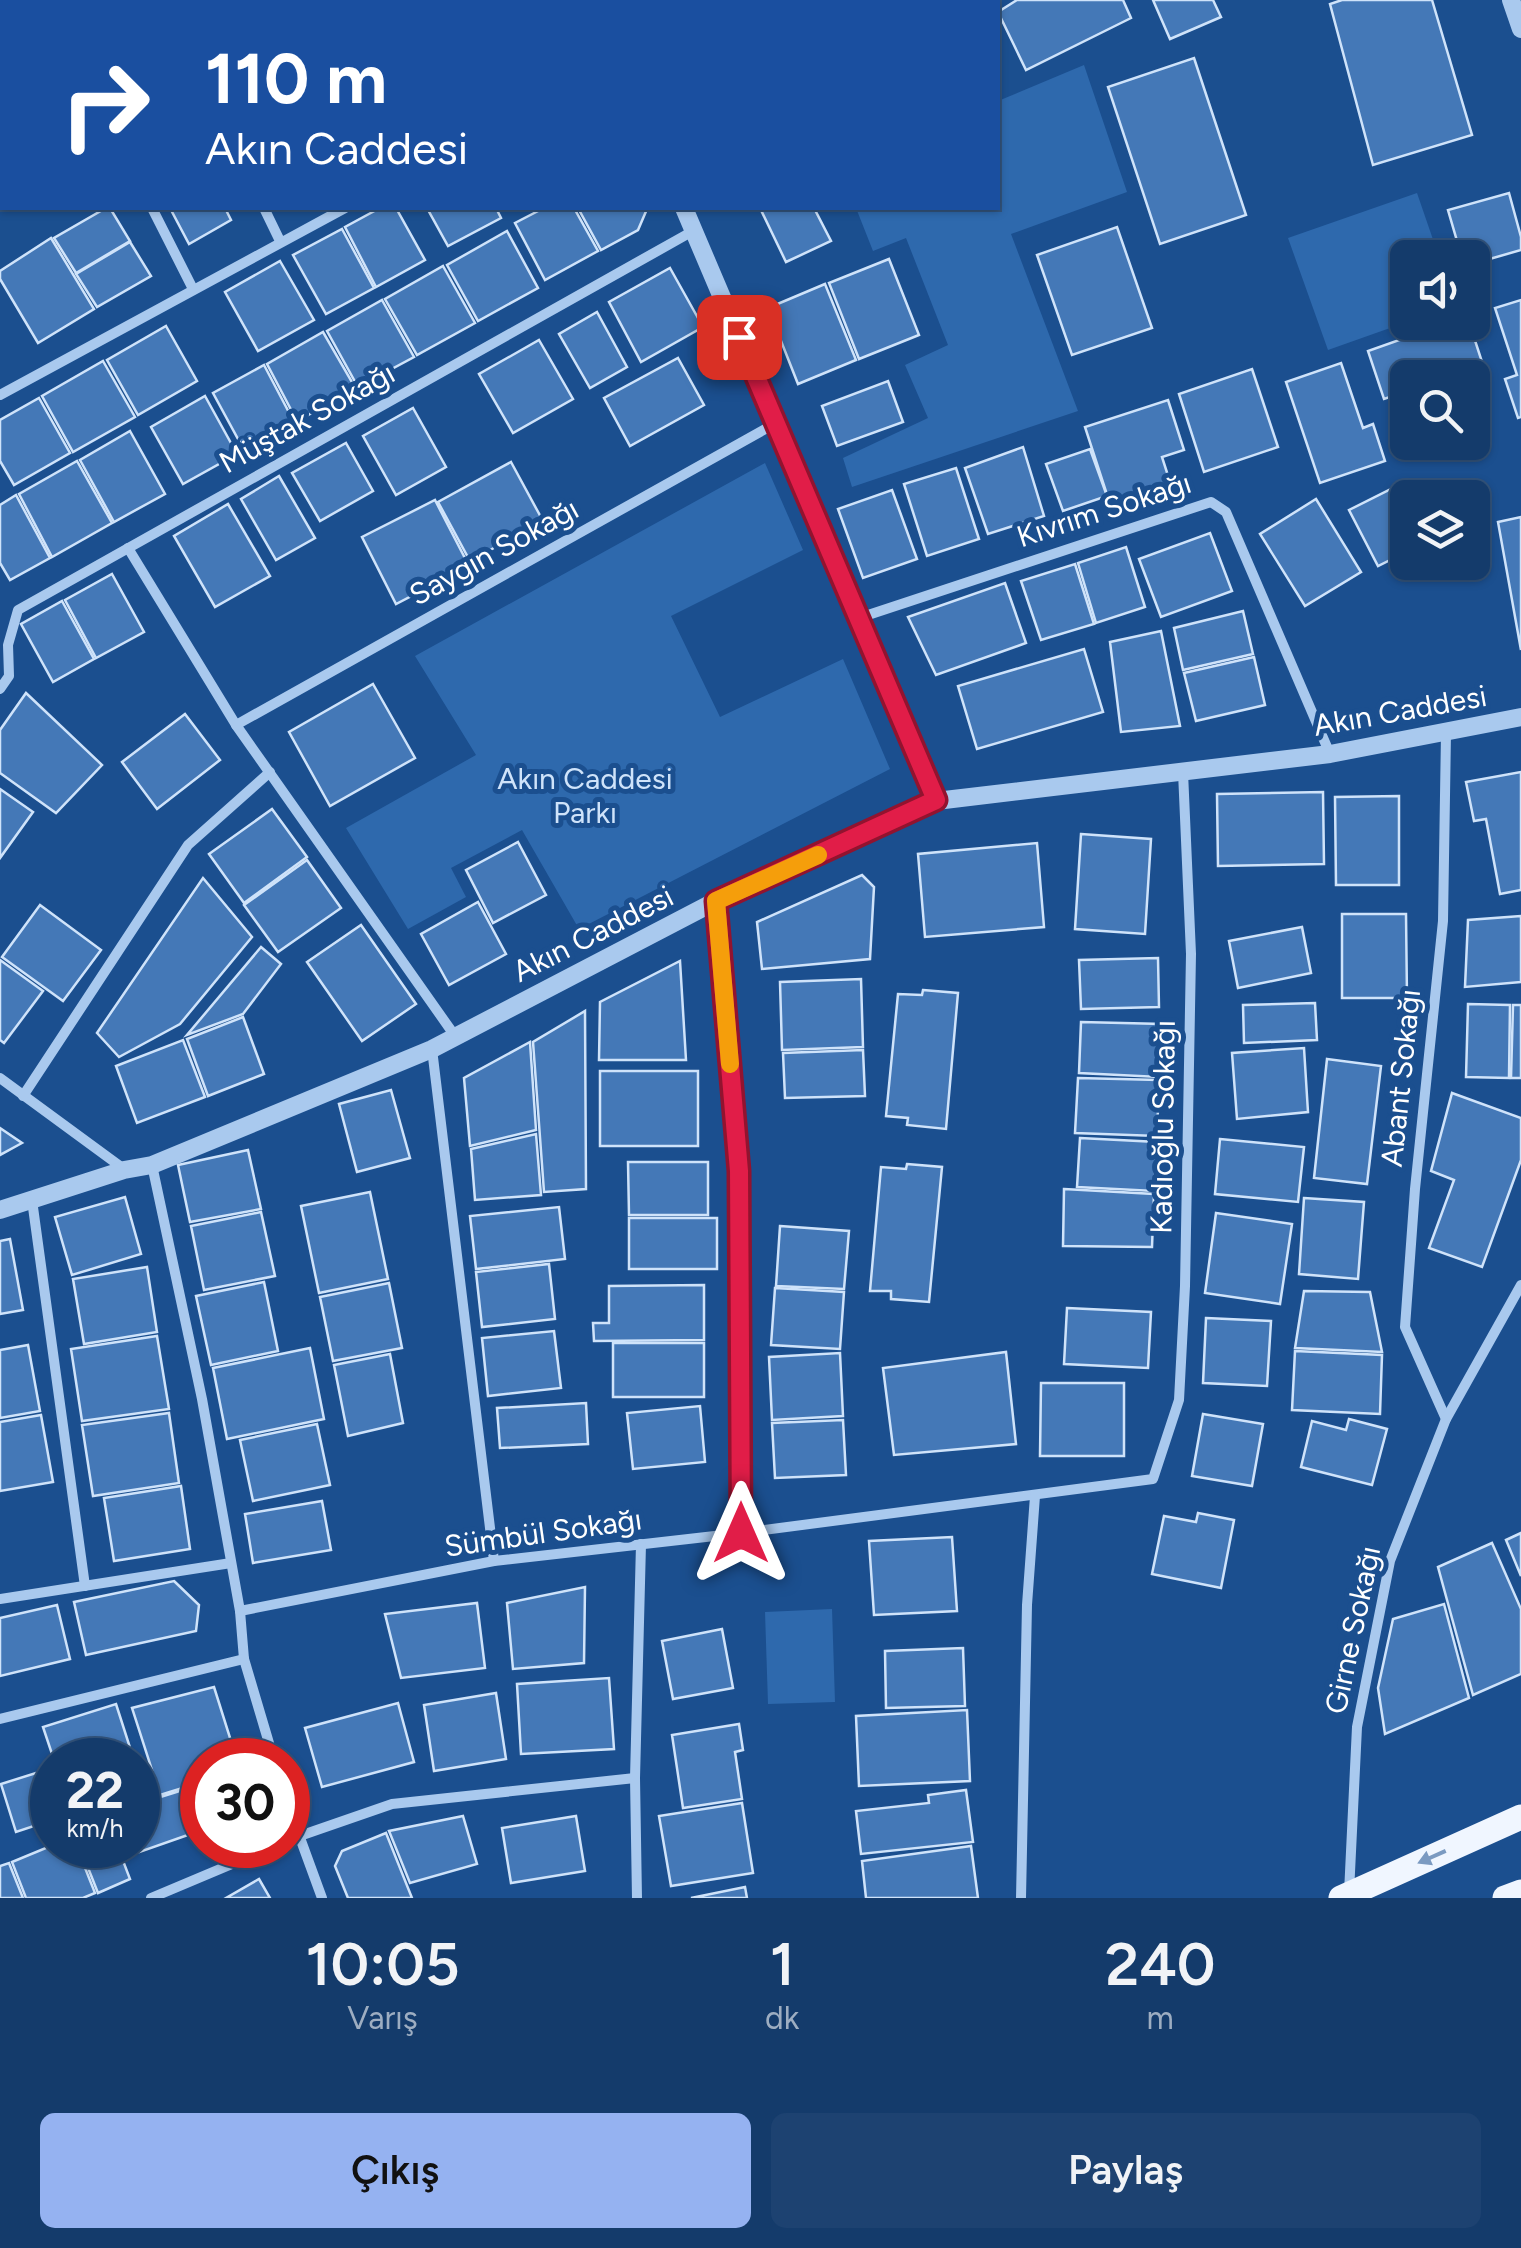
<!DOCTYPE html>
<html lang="tr">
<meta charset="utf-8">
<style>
:root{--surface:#143b6b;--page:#1d4271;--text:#f1f3f6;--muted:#9dadc1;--line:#33557e;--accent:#95b2f1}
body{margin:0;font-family:Figtree,sans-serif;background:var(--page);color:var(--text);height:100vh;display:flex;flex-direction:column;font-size:38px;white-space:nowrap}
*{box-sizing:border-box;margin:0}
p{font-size:32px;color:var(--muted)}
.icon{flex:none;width:55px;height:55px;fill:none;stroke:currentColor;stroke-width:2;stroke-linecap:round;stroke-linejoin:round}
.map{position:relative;height:1898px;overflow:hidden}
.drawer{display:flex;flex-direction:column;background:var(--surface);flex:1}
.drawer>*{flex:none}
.banner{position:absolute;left:0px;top:0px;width:1000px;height:210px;box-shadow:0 2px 8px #0004,0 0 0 2px var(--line);background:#1a4fa0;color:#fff;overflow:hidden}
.fabs{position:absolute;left:1390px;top:240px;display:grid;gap:20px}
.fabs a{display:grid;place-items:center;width:100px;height:100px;border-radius:15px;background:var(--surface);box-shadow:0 2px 8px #0004,0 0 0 2px var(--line);font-size:50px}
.speed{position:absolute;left:30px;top:1738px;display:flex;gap:20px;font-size:50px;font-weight:700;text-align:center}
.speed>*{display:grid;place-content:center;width:130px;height:130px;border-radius:50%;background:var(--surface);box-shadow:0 2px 8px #0004,0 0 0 2px var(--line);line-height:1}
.speed small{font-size:25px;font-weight:400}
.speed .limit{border:15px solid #d22;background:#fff;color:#111}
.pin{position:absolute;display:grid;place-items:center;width:85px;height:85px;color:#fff;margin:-42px;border-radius:20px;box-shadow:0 5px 15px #0006}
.me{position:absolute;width:110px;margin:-55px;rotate:0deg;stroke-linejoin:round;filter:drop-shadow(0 0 8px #0008)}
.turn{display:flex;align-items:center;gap:35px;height:210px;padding:0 40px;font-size:45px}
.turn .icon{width:130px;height:130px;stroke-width:2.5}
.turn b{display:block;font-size:70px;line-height:85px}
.eta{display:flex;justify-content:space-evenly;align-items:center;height:170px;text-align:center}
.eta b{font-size:60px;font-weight:600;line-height:70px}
.action{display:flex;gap:20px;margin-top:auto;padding:20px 40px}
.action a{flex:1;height:115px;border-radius:15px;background:var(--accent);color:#111;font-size:40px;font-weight:600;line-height:115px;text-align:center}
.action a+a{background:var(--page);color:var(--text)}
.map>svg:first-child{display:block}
.green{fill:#2e69ad}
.building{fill:#4478b7;stroke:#cfe3fa;stroke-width:2.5}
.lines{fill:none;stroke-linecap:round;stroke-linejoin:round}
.minor{stroke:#a9c9ee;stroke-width:10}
.tertiary{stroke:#a9c9ee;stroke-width:18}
.primary{stroke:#f0f6ff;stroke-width:25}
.oneway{fill:#7b9ac1}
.route-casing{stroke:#92132f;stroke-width:25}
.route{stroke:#e11d48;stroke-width:18}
.slow{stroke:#f59e0b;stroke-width:18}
.labels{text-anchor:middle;stroke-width:10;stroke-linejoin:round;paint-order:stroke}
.street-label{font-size:30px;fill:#fff;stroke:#1b4f8f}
.park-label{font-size:30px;fill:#cfe3fa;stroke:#1b4f8f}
</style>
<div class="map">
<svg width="1521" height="1898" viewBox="0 0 1521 1898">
<rect width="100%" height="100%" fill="#1b4f8f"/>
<g class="green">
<path d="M1084 65 1127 192 1011 234 1078 411 852 487 843 458 928 418 905 365 948 345 906 238 873 251 856 208H998V101Z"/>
<path d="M1417 193 1439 257 1408 258 1407 322 1328 350 1288 238Z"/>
<path d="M765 463 803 550 671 616 720 717 843 659 890 769 579 929 522 830 451 868 466 897 408 929 346 828 476 755 415 656Z"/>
<path d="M832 1609 835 1702 768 1704 765 1612Z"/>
</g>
<g class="building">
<path d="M0 0 34 2H2L0 53Z"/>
<path d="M62 0H134L136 2H63Z"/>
<path d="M311 0H349L350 2H305Z"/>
<path d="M399 0H456L457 2H400Z"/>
<path d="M461 0H558L559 2H462Z"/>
<path d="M649 0H739L740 2H650Z"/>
<path d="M767 0H845L846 2H768Z"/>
<path d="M1017 0H1123L1131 18 1026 70 998 12Z"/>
<path d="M1153 0H1213L1221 17 1170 39Z"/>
<path d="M1342 0H1432L1472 135 1373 165 1330 4Z"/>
<path d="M1194 58 1246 215 1160 244 1108 87Z"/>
<path d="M1509 193 1521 237V250L1472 264V258H1462L1448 210Z"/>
<path d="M106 208H110L130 241 76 273 54 238Z"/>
<path d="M170 208H225L231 220 189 244Z"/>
<path d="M380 208H396L425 260 376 287 345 227Z"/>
<path d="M427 208H496L501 218 448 246Z"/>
<path d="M544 208H574L598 251 545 280 515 223Z"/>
<path d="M578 208H646L647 209 638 230 601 250Z"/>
<path d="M760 208H814L831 241 786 262Z"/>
<path d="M1117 227 1152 328 1072 355 1037 255Z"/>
<path d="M342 229 374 288 326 314 293 255Z"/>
<path d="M507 231 538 288 478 321 447 265Z"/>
<path d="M51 238 94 309 38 343 0 279V271Z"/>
<path d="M130 242 151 276 97 307 76 274Z"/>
<path d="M889 259 919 335 859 359 829 283Z"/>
<path d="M280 261 314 320 258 351 225 292Z"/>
<path d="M443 266 475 323 417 355 385 299Z"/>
<path d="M670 268 703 327 641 362 609 302Z"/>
<path d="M825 284 856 360 798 384 768 308Z"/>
<path d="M382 300 414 357 358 387 327 331Z"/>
<path d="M1521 300V417L1518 418 1505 379 1517 375 1495 308Z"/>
<path d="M597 312 627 367 590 388 559 334Z"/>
<path d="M1450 322H1469L1483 365 1446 378H1408V391L1384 399 1368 351Z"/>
<path d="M166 326 197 381 138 415 107 360Z"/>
<path d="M323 332 356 389 297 421 267 364Z"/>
<path d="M539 340 573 399 513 433 479 374Z"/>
<path d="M678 358 704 405 630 446 604 398Z"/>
<path d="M103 361 135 417 73 452 42 396Z"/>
<path d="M1341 363 1363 428 1373 424 1385 461 1320 483 1286 382Z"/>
<path d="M264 365 294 422 244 450 213 393Z"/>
<path d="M1252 369 1278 447 1204 472 1179 394Z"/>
<path d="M888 381 903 422 837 446 822 406Z"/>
<path d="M205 396 237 454 183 484 151 427Z"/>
<path d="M39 398 70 453 14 485 0 461V420Z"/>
<path d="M1168 400 1184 450 1162 457 1171 485 1110 504 1085 427Z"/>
<path d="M413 408 446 467 396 495 363 436Z"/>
<path d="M130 431 165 494 114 522 80 460Z"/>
<path d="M346 443 373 491 320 521 292 473Z"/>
<path d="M1023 447 1044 516 988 534 965 468Z"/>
<path d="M1090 449 1107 496 1063 511 1046 464Z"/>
<path d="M77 461 112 523 52 557 19 494Z"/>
<path d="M511 462 543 521 470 561 438 502Z"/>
<path d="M956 468 979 539 927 556 904 484Z"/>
<path d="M279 476 315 538 276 560 241 499Z"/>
<path d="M1405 482 1413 498H1408V551L1378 566 1349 510Z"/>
<path d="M892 490 917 559 863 578 838 509Z"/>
<path d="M16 495 50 558 10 580 0 563V505Z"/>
<path d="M1316 499 1361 572 1305 606 1260 534Z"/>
<path d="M435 500 469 566 396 604 362 537Z"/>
<path d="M228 504 270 576 215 607 174 536Z"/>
<path d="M1521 517V650L1498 522Z"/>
<path d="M1210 533 1232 591 1161 617 1139 559Z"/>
<path d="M1126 547 1145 607 1096 623 1078 563Z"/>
<path d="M1075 564 1094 624 1041 640 1021 581Z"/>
<path d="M112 574 144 632 96 658 65 600Z"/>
<path d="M1005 583 1026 643 936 675 908 617Z"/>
<path d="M62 601 94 659 53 682 21 624Z"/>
<path d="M1243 611 1253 654 1183 670 1174 628Z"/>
<path d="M1161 631 1180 726 1121 732 1110 642Z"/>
<path d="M1084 649 1103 712 977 749 958 686Z"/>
<path d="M1254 657 1265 705 1196 721 1184 673Z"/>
<path d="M373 684 415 758 330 806 289 732Z"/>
<path d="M26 693 102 765 56 813 0 773V730Z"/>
<path d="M185 714 220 760 157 809 122 762Z"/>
<path d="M1521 772V890L1500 894 1486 819 1474 821 1466 782Z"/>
<path d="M0 789 33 812 0 858Z"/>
<path d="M1323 792 1324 864 1218 866 1217 794Z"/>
<path d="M1399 796V885H1336L1335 797Z"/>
<path d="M272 809 307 857 244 903 209 854Z"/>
<path d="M1081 834 1151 839 1145 934 1075 929Z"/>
<path d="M518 842 546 895 493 923 466 870Z"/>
<path d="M1037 843 1044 927 925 937 918 854Z"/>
<path d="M307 860 341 908 278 952 244 905Z"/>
<path d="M862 875 874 887 870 959 762 969 757 922Z"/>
<path d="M203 878 252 937 180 1024 119 1057 97 1033Z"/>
<path d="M478 902 506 954 449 985 421 934Z"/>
<path d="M40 905 101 950 63 1001 2 957Z"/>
<path d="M1342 914H1406L1407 998H1342Z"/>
<path d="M1521 916V982L1465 987 1468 920Z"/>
<path d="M361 925 416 1004 362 1041 307 962Z"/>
<path d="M1302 927 1311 973 1238 988 1229 941Z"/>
<path d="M261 947 281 964 243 1014 187 1035Z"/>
<path d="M1158 958 1159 1007 1081 1009 1079 960Z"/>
<path d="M0 960 43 991 4 1043 0 1040Z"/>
<path d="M680 961 686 1060H599L600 1002Z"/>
<path d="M861 979 863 1047 782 1050 780 982Z"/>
<path d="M923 990 958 993 946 1129 907 1125 908 1118 886 1116 898 994 922 995Z"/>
<path d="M1315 1003 1317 1040 1244 1043 1243 1005Z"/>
<path d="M1468 1004 1510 1005 1509 1078 1466 1077Z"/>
<path d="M1513 1005H1521V1078H1511Z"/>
<path d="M585 1011 586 1189 544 1192 533 1042Z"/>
<path d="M243 1017 264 1074 208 1096 187 1039Z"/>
<path d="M1081 1022 1163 1024 1159 1077 1079 1073Z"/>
<path d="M183 1040 205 1097 137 1123 116 1066Z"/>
<path d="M530 1042 536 1130 470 1146 464 1078Z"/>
<path d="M1304 1048 1308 1112 1237 1119 1232 1053Z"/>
<path d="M863 1050 865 1096 785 1098 783 1053Z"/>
<path d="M1327 1059 1381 1066 1367 1184 1314 1178Z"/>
<rect x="600" y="1071" width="98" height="75"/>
<path d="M1078 1078 1159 1080 1157 1136 1075 1133Z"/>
<path d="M391 1090 410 1158 357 1172 339 1104Z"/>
<path d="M1452 1093 1521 1118V1160L1482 1267 1429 1248 1454 1180 1431 1171Z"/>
<path d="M0 1128 22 1143 0 1155Z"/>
<path d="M536 1134 541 1195 475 1200 471 1149Z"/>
<path d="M1080 1138 1157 1142 1154 1191 1077 1187Z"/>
<path d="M1220 1139 1304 1147 1298 1202 1215 1194Z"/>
<path d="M248 1150 261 1209 190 1222 178 1165Z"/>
<path d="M628 1162H708V1215H629Z"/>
<path d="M907 1164 942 1167 929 1302 891 1299V1291H870L881 1167 906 1169Z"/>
<path d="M1064 1189 1154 1194 1152 1247 1063 1246Z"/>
<path d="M370 1192 388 1279 319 1293 301 1206Z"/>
<path d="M125 1197 141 1254 72 1275 55 1217Z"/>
<path d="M1304 1198 1364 1202 1358 1279 1299 1274Z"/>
<path d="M559 1207 565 1259 476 1269 470 1216Z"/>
<path d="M261 1212 275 1276 204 1290 191 1226Z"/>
<path d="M1216 1213 1292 1224 1280 1304 1205 1293Z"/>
<rect x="629" y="1218" width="88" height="51"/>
<path d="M780 1226 849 1231 844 1289 776 1286Z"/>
<path d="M10 1239 23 1310 0 1314V1241Z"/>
<path d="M549 1264 555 1319 482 1327 476 1272Z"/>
<path d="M147 1267 157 1332 84 1344 73 1279Z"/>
<path d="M264 1282 278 1351 211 1365 196 1296Z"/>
<path d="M389 1283 402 1348 333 1361 320 1297Z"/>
<path d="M704 1285V1340L594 1341 593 1323H609V1286Z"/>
<path d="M775 1288 844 1292 840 1349 771 1345Z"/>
<path d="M1304 1291 1370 1292 1382 1352 1295 1348Z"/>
<path d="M1067 1308 1151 1312 1148 1368 1064 1364Z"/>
<path d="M1206 1318 1271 1321 1267 1386 1203 1383Z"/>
<path d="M554 1331 561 1388 488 1396 482 1338Z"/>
<path d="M157 1336 169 1409 82 1421 71 1349Z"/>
<rect x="613" y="1343" width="91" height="54"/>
<path d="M28 1345 40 1411 0 1418V1350Z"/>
<path d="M310 1348 324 1419 227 1439 213 1368Z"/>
<path d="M1295 1351 1382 1355 1380 1414 1292 1410Z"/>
<path d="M1006 1352 1016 1444 894 1455 883 1368Z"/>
<path d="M840 1353 843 1416 772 1420 769 1357Z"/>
<path d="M390 1354 403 1423 348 1436 334 1365Z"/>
<path d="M1041 1383H1124V1456H1040Z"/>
<path d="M586 1403 588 1444 500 1448 497 1408Z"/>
<path d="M700 1406 705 1462 633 1469 627 1413Z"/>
<path d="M169 1413 179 1483 93 1496 82 1425Z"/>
<path d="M1203 1414 1263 1424 1252 1486 1192 1476Z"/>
<path d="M41 1415 53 1482 0 1491V1422Z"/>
<path d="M1349 1419 1387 1429 1372 1485 1301 1467 1312 1421 1346 1430Z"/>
<path d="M843 1420 846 1475 775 1478 772 1423Z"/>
<path d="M317 1424 330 1485 253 1501 240 1440Z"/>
<path d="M181 1486 190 1549 114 1561 104 1498Z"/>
<path d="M322 1501 331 1550 253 1563 245 1514Z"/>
<path d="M1198 1513 1234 1520 1221 1588 1152 1574 1164 1516 1196 1522Z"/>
<path d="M1521 1533V1576L1506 1540Z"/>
<path d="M952 1537 957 1611 874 1615 869 1541Z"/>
<path d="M1492 1543 1521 1609V1674L1473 1695 1438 1567Z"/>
<path d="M174 1581 199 1605 196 1631 86 1655 74 1602Z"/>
<path d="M585 1587 584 1663 513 1669 507 1603Z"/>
<path d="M477 1603 485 1668 401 1678 385 1614Z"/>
<path d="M1444 1604 1469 1698 1385 1734 1378 1688 1393 1619Z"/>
<path d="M57 1605 70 1659 0 1676V1618Z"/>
<path d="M722 1629 733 1688 673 1699 662 1641Z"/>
<path d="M963 1648 965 1706 886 1708 885 1651Z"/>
<path d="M609 1678 614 1749 521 1754 517 1684Z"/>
<path d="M214 1687 237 1760H202V1782L160 1795 132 1708Z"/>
<path d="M496 1693 506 1759 434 1771 424 1705Z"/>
<path d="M398 1703 414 1762 322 1787 305 1728Z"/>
<path d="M116 1704 134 1760H54L43 1727Z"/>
<path d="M967 1710 970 1781 859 1786 856 1716Z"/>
<path d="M739 1724 743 1750 735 1752 742 1799 683 1808 672 1735Z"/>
<path d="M52 1768V1820L16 1832 1 1784Z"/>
<path d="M202 1784V1830L131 1855 128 1845H138V1804Z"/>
<path d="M966 1790 973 1842 861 1854 856 1811 929 1803 928 1795Z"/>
<path d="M742 1803 753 1873 671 1886 659 1816Z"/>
<path d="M463 1816 477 1864 410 1883 389 1831Z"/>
<path d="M576 1816 585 1871 511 1883 502 1828Z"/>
<path d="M386 1833 412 1898H348L335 1866 342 1851Z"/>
<path d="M53 1845H76L95 1893 83 1898H26L12 1862Z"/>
<path d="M79 1845H117L130 1879 98 1893Z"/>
<path d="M971 1846 978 1898H866L862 1861Z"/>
<path d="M9 1863 23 1898H0V1866Z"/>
<path d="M259 1879 270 1898H226Z"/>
<path d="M745 1887 747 1898H691Z"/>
</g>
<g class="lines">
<g class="minor">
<path d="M45 0 47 2"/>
<path d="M168 0 169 2"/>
<path d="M376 0 377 2"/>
<path d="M966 2 971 0"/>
<path d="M152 208 193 289"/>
<path d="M264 208 280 241"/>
<path d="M0 395 345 208"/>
<path d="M128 548 236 725 455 1036"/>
<path d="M859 618 1211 502 1226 512 1330 754"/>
<path d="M0 689 9 676 8 645 18 610 693 231"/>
<path d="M236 725 776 423"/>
<path d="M716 901 739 1171 741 1533"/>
<path d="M432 1049 494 1561"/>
<path d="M0 1078 124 1169"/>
<path d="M23 1096 188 845 270 772"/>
<path d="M152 1165 202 1399 240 1611 244 1659 274 1760"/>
<path d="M32 1200 85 1586"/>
<path d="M1446 1419 1405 1327 1415 1189 1443 921 1446 733"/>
<path d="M0 1599 231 1563"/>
<path d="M240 1611 494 1561 741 1533 1153 1479 1179 1400 1185 1286 1191 954 1183 772"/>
<path d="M0 1719 244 1659"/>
<path d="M288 1805 322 1898"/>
<path d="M288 1840 392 1804 635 1778"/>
<path d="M1349 1893 1357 1727 1390 1561 1446 1419 1521 1285"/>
<path d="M151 1898 277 1845"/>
<path d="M637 1898 635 1778 641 1544"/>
<path d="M1021 1898 1027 1605 1035 1496"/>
</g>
<g class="tertiary">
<path d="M600 0 601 2"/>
<path d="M1511 0 1521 29"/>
<path d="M684 208 936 801"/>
<path d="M0 1210 124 1170 152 1165 432 1049 716 901 936 801 1330 754 1521 717"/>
</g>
<g class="primary">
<path d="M1341 1898 1521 1817"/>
<path d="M1505 1898 1521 1892"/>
</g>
</g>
<defs><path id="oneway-solid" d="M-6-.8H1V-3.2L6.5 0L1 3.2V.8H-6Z" transform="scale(2.5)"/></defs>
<use class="oneway" href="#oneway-solid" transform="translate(1432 1857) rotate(156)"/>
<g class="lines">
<g class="route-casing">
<path id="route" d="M739 337 936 800 716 901 739 1171 741 1533"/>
</g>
<use href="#route" class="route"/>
<path class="slow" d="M730 1064 716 901 818 855"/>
</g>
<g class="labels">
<g class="street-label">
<text transform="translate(307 418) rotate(-29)" y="10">Müştak Sokağı</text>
<text transform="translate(1104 510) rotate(-18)" y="10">Kıvrım Sokağı</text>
<text transform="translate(494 552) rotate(-29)" y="10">Saygın Sokağı</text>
<text transform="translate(1400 711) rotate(-10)" y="10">Akın Caddesi</text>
<text transform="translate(593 934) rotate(-27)" y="10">Akın Caddesi</text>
<text transform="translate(1401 1078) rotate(-84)" y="10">Abant Sokağı</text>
<text transform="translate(1163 1127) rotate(-89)" y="10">Kadıoğlu Sokağı</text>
<text transform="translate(543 1533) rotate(-8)" y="10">Sümbül Sokağı</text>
<text transform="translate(1353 1630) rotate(-78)" y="10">Girne Sokağı</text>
</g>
<g class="park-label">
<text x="585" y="789">Akın Caddesi<tspan x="585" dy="34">Parkı</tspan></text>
</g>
</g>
</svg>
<div class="fabs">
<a><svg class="icon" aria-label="sound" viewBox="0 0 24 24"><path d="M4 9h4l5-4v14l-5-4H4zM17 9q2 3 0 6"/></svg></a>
<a><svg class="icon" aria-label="search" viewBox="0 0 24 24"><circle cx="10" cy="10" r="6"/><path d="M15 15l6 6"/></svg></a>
<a><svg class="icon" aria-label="layers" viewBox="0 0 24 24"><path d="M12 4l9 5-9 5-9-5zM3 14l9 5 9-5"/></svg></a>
</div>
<div class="speed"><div>22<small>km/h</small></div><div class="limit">30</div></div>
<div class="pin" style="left:739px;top:337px;background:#d93025"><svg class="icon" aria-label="arrive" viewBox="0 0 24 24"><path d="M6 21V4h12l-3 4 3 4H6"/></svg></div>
<svg class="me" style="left:741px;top:1533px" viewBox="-20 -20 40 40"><path d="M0-17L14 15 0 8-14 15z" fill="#e11d48" stroke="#fff" stroke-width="4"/></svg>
<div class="banner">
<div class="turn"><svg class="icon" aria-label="right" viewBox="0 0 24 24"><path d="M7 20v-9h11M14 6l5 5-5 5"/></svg><div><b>110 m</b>Akın Caddesi</div></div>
</div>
</div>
<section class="drawer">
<div class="eta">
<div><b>10:05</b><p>Varış</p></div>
<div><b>1</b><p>dk</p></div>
<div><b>240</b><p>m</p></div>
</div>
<div class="action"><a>Çıkış</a><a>Paylaş</a></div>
</section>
